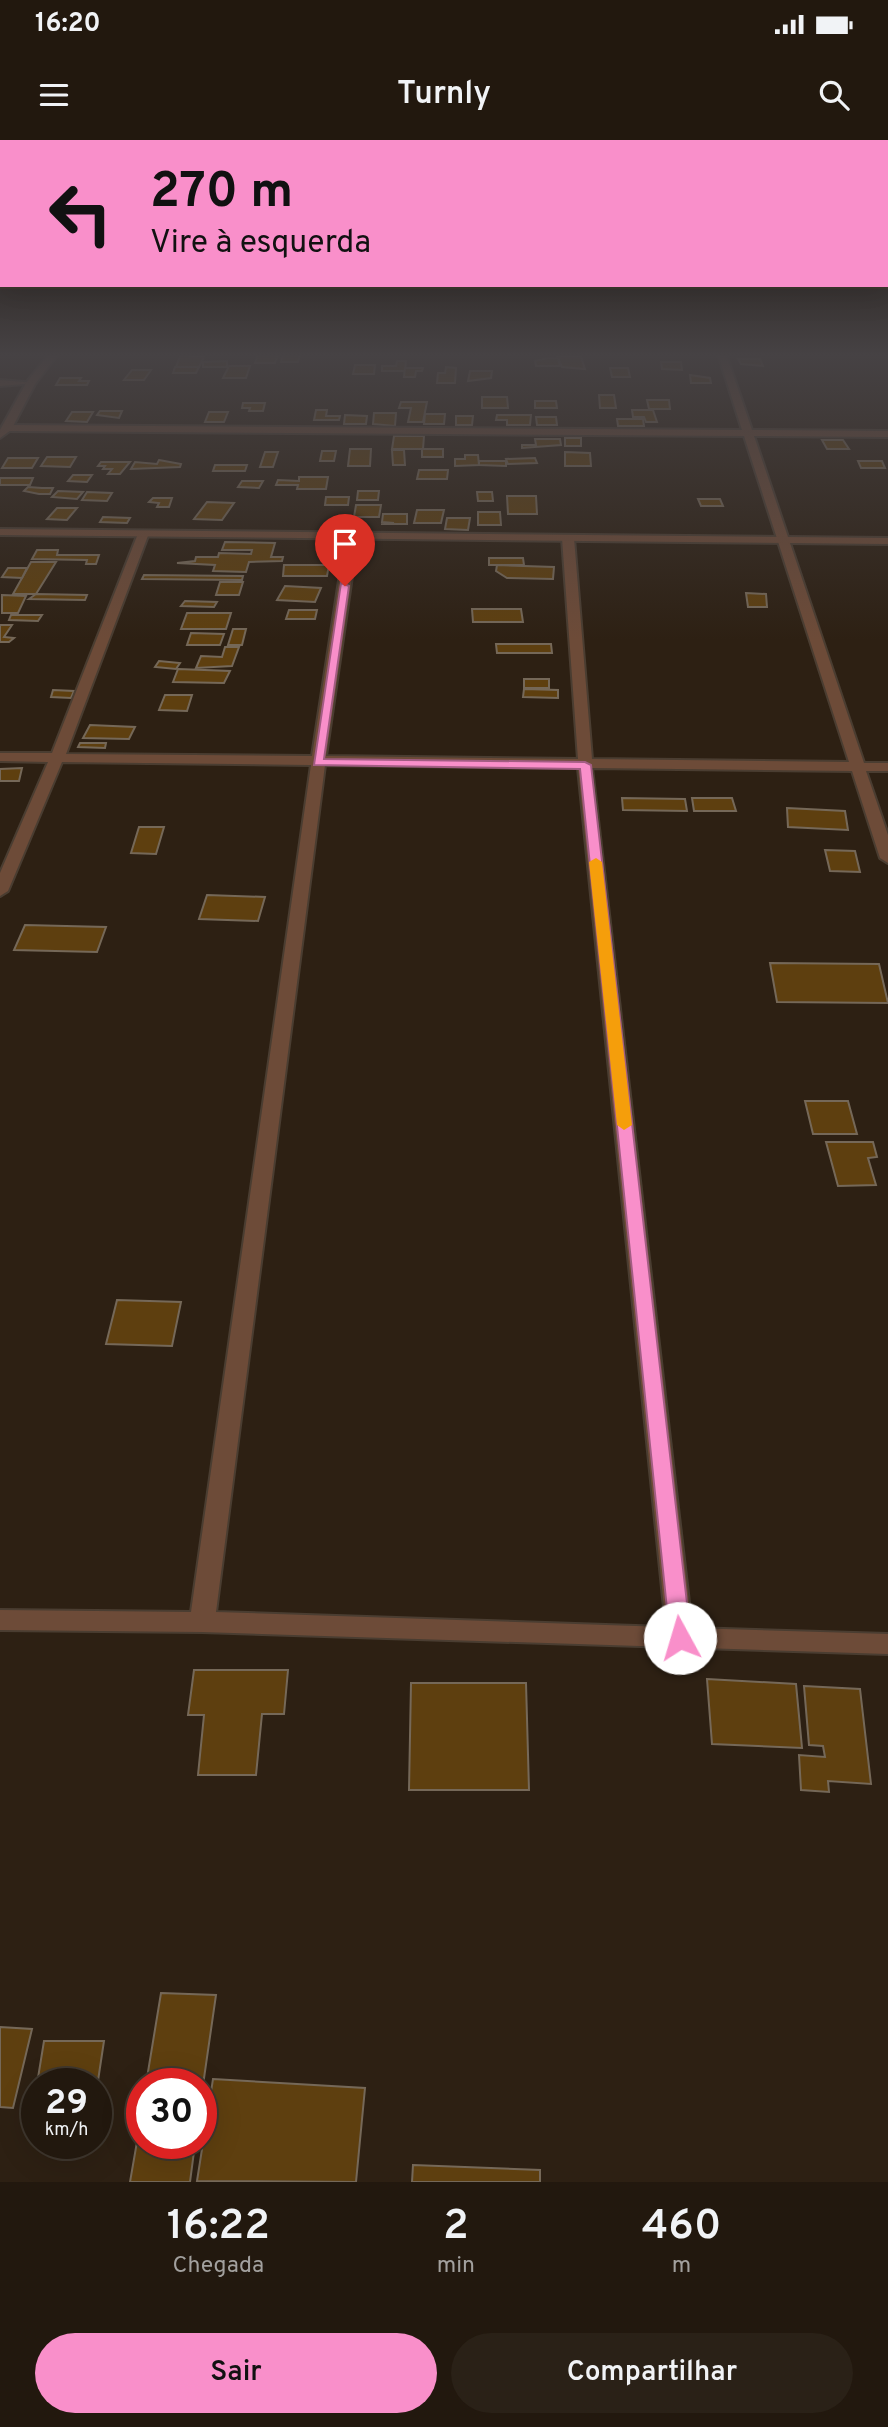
<!DOCTYPE html>
<html lang="pt">
<meta charset="utf-8">
<style>
:root{--surface:#22180e;--page:#2a2117;--text:#f1f3f6;--muted:#a2a09e;--line:#3f372e;--accent:#f98fca}
body{margin:0;font-family:Overpass,sans-serif;background:var(--page);color:var(--text);height:100vh;display:flex;flex-direction:column;font-size:26px;white-space:nowrap}
*{box-sizing:border-box;margin:0}
p{font-size:23px;color:var(--muted)}
.icon{flex:none;width:38px;height:38px;fill:none;stroke:currentColor;stroke-width:2;stroke-linecap:round;stroke-linejoin:round}
.map{position:relative;height:2042px;overflow:hidden}
.sheet{display:flex;flex-direction:column;background:var(--surface);flex:1}
.sheet>*{flex:none}
.hud{position:absolute;left:0px;top:0px;width:889px;height:147px;box-shadow:0 7px 28px #0002,0 0 0 2px var(--line);background:#f98fca;color:#111;overflow:hidden}
.speed{position:absolute;left:21px;top:1928px;display:flex;gap:14px;font-size:35px;font-weight:700;text-align:center}
.speed>*{display:grid;place-content:center;width:91px;height:91px;border-radius:50%;background:var(--surface);box-shadow:0 7px 28px #0002,0 0 0 2px var(--line);line-height:1}
.speed small{font-size:18px;font-weight:400}
.speed .limit{border:10px solid #d22;background:#fff;color:#111}
.pin{position:absolute;display:grid;place-items:center;width:60px;height:60px;color:#fff;margin:-72px -30px;border-radius:50% 50% 50% 0;rotate:-45deg;box-shadow:0 0 7px #0007}
.pin .icon{rotate:45deg}
.me{position:absolute;width:77px;margin:-38px;rotate:354deg;stroke-linejoin:round;filter:drop-shadow(0 0 5px #0008)}
.turn{display:flex;align-items:center;gap:24px;height:147px;padding:0 35px;font-size:32px}
.turn .icon{width:91px;height:91px;stroke-width:2.5}
.turn b{display:block;font-size:49px;line-height:60px}
.eta{display:flex;justify-content:space-evenly;align-items:center;height:119px;text-align:center}
.eta b{font-size:42px;font-weight:600;line-height:49px}
.action{display:flex;gap:14px;margin-top:auto;padding:14px 35px}
.action a{flex:1;height:80px;border-radius:42px;background:var(--accent);color:#111;font-size:28px;font-weight:600;line-height:80px;text-align:center}
.action a+a{background:var(--page);color:var(--text)}
.status{display:flex;justify-content:space-between;align-items:center;height:49px;padding:0 35px;background:var(--surface);direction:ltr}
.status svg{height:19px;fill:currentColor}
header{display:flex;justify-content:space-between;align-items:center;height:91px;padding:0 35px;background:var(--surface);font-size:32px;font-weight:600}
.map>svg:first-child{display:block}
.building{fill:#5e3f0f;stroke:#756858;stroke-width:2}
.lines{fill:none;stroke-linecap:round;stroke-linejoin:round}
.minor-casing{stroke:#4a3d31;stroke-width:4}
.tertiary-casing{stroke:#4a3d31;stroke-width:4}
.minor{fill:#6d4b38;fill-rule:evenodd}
.tertiary{fill:#6d4b38;fill-rule:evenodd}
.route{fill:#f98fca;stroke:#a25d83;stroke-width:2}
.slow{fill:#f59e0b}
</style>
<div class="status"><b>16:20</b><svg viewBox="0 0 49 12"><path d="M0 12V9h3v3zM5 12V6h3v6zM10 12V3h3v9zM15 12V0h3v12zM26 1h20v11H26zM47 4h2v5h-2z"/></svg></div>
<header><svg class="icon" aria-label="menu" viewBox="0 0 24 24"><path d="M4 6h16M4 12h16M4 18h16"/></svg>Turnly<svg class="icon" aria-label="search" viewBox="0 0 24 24"><circle cx="10" cy="10" r="6"/><path d="M15 15l6 6"/></svg></header>
<div class="map">
<svg width="888" height="2042" viewBox="0 0 888 2042">
<rect width="100%" height="100%" fill="#2d2013"/>
<g class="building">
<path d="M181 214H191L190 217H204L199 227H176Z"/>
<path d="M258 214H278L275 223H255Z"/>
<path d="M283 214H300L298 222H281Z"/>
<path d="M558 217H581L585 229 562 227Z"/>
<path d="M548 218H558L560 226H536L535 221Z"/>
<path d="M738 219H760L763 226 741 224Z"/>
<path d="M227 221V227H203V222Z"/>
<path d="M397 221H406L405 231H382V226H396Z"/>
<path d="M661 222H681L682 230 662 229Z"/>
<path d="M355 225H375L374 234H353Z"/>
<path d="M229 226H250L246 238H223Z"/>
<path d="M175 227H199L196 233H173Z"/>
<path d="M446 227 456 228 455 243H437L438 233H445Z"/>
<path d="M405 228H423L422 231H416L415 237H404Z"/>
<path d="M610 228H628L630 237H612Z"/>
<path d="M132 230H151L144 240H124Z"/>
<path d="M470 231H492L491 238 468 241Z"/>
<path d="M690 235 710 238 711 243H691Z"/>
<path d="M60 238H81L79 241H89L87 245H56Z"/>
<path d="M599 255H614L616 268H600Z"/>
<path d="M482 257H507L508 268H482Z"/>
<path d="M647 260H669L670 269H649Z"/>
<path d="M535 261H556L557 268H535Z"/>
<path d="M401 262H427L423 282H408L411 268H399Z"/>
<path d="M243 263H265L263 271H249L250 268H242Z"/>
<path d="M316 270H327L326 276H340L339 280H314Z"/>
<path d="M632 270H653L657 282H646L644 277H633Z"/>
<path d="M100 271H122L119 278 97 275Z"/>
<path d="M72 272H93L87 282 66 281Z"/>
<path d="M209 272H228L224 282H205Z"/>
<path d="M374 273H396L395 286 373 284Z"/>
<path d="M425 274H445L444 284H424Z"/>
<path d="M345 275 367 276 366 284H344Z"/>
<path d="M497 275H531L530 285H507V280H496Z"/>
<path d="M456 276H473L472 285H456Z"/>
<path d="M536 277H556L557 285H537Z"/>
<path d="M617 279H643L644 286H618Z"/>
<path d="M394 296H424L423 309H392Z"/>
<rect x="565" y="298" width="16" height="8"/>
<path d="M535 299H560L561 305 522 308V305H536Z"/>
<path d="M822 300H843L849 309H827Z"/>
<path d="M350 309H371L370 326H348Z"/>
<rect x="422" y="309" width="21" height="8"/>
<path d="M392 310H404L405 325H393Z"/>
<path d="M322 311H336L334 321H320Z"/>
<path d="M265 312H278L273 327H260Z"/>
<path d="M565 312 590 313 591 326H565Z"/>
<path d="M465 315H478L479 325 455 326V319H465Z"/>
<path d="M47 317H76L70 327 41 326Z"/>
<path d="M8 318H38L32 328H2Z"/>
<path d="M535 318 537 323 508 324 506 319Z"/>
<path d="M159 320 181 324 180 327 131 329 135 322 157 324Z"/>
<path d="M479 321H506V326L479 325Z"/>
<path d="M858 321H882L885 328H861Z"/>
<path d="M101 322H130L120 334H108L112 329H103L105 326H98Z"/>
<path d="M215 325H247L245 331H213Z"/>
<path d="M419 330H448L447 339H417Z"/>
<path d="M73 335H92L87 342 68 341Z"/>
<path d="M299 337H328L326 349H297L298 345H276L278 340 299 341Z"/>
<path d="M0 338H33L30 345H0Z"/>
<path d="M242 341H263L259 348 238 347Z"/>
<path d="M28 347 42 348H53L50 354H39L24 351Z"/>
<path d="M58 351 83 352 77 359 52 357Z"/>
<path d="M358 351H379L378 360H357Z"/>
<path d="M87 352 112 353 107 361 82 360Z"/>
<path d="M477 352H492L493 361H478Z"/>
<path d="M507 356H536L537 374H508Z"/>
<path d="M326 357H349L348 365H325Z"/>
<path d="M153 358H172L169 367H157L159 363 149 362Z"/>
<path d="M698 359H720L723 366H701Z"/>
<path d="M207 362 234 363 222 380 194 379Z"/>
<path d="M356 365H381L379 377H354Z"/>
<path d="M57 368H77L67 380 47 379Z"/>
<path d="M417 370H444L441 383H414Z"/>
<path d="M478 372H500L501 385H478Z"/>
<path d="M383 374H407V384H381L394 383 382 382Z"/>
<path d="M103 377 130 378 127 383 100 382Z"/>
<path d="M447 378H470L468 390 445 389Z"/>
<path d="M225 402 275 403 271 417H283L282 421 249 422 246 432 213 431 215 425 177 423 195 421 196 417H218L219 413 251 414 252 410H222Z"/>
<path d="M37 410H58L57 415H99L96 424H86L87 420 32 419Z"/>
<path d="M489 418H523L524 425H489Z"/>
<path d="M31 422H56L36 454H13Z"/>
<path d="M284 425H329L327 436H283Z"/>
<path d="M497 425 554 427 553 439 507 438 496 431Z"/>
<path d="M8 428H27L22 438 2 437Z"/>
<path d="M144 435 243 436 242 440 142 439Z"/>
<path d="M220 442H243L239 455H216Z"/>
<path d="M285 446 321 448 315 462 277 460Z"/>
<path d="M746 453 766 454 767 467H748Z"/>
<path d="M36 454 87 455 85 460 29 459Z"/>
<path d="M2 455 26 456 18 473H2Z"/>
<path d="M185 461 217 462 214 467 181 466Z"/>
<path d="M472 469H521L523 482H473Z"/>
<path d="M289 470H317L315 479H286Z"/>
<path d="M187 473H231L226 489H181Z"/>
<path d="M11 475H42L38 481 9 480Z"/>
<path d="M0 485H12L4 497 14 498 9 502H0Z"/>
<path d="M233 489H246L242 505H228Z"/>
<path d="M191 493 224 494 220 505H187Z"/>
<path d="M496 504H551L552 513H497Z"/>
<path d="M225 507H239L232 526 196 528 201 516 222 517Z"/>
<path d="M159 521 180 523 176 529 155 527Z"/>
<path d="M178 529 230 531 224 543 173 542Z"/>
<rect x="524" y="539" width="25" height="9"/>
<path d="M524 549 558 550V558L523 557Z"/>
<path d="M53 550 74 551 71 558 51 557Z"/>
<path d="M165 555H192L187 571 159 570Z"/>
<path d="M90 585 135 587 129 599 83 598Z"/>
<path d="M80 603H106L105 608 78 607Z"/>
<path d="M22 628 19 641H0V629Z"/>
<path d="M622 658 685 659 687 671 623 670Z"/>
<path d="M692 658H732L736 671H694Z"/>
<path d="M787 668 845 671 848 690 788 687Z"/>
<path d="M139 687H164L156 714 131 713Z"/>
<path d="M825 710 855 711 860 732 830 731Z"/>
<path d="M207 755 265 757 258 781 199 779Z"/>
<path d="M25 785 106 787 97 812 14 810Z"/>
<path d="M770 823 879 824 888 863 777 862Z"/>
<path d="M805 961H848L857 994H813Z"/>
<path d="M826 1002H873L877 1017 868 1018 876 1045 838 1046Z"/>
<path d="M117 1160 181 1162 172 1206 106 1204Z"/>
<path d="M194 1530H288L284 1574H262L256 1635H198L204 1575H188Z"/>
<path d="M707 1539 796 1544 802 1608 712 1604Z"/>
<path d="M411 1543H526L529 1650H409Z"/>
<path d="M804 1546 860 1549 871 1644 828 1641 829 1652 801 1650 799 1615 825 1617 823 1606 809 1605Z"/>
<path d="M161 1853 216 1855 201 1959V1944H146Z"/>
<path d="M0 1887 32 1889 13 1968 0 1967Z"/>
<path d="M44 1901H104L96 1954V1944H37Z"/>
<path d="M213 1939 365 1948 356 2042 197 2041Z"/>
<path d="M37 1946V1991H29Z"/>
<path d="M142 1973V2004H195L190 2042H130Z"/>
<path d="M413 2025 540 2030V2042H412Z"/>
</g>
<g class="lines">
<g class="minor-casing">
<g id="minor">
<path d="M718 214H726L752 290 888 291V297L754 296 864 623H888V631H866L888 695V723L880 718 852 631 592 628 692 1488 888 1494V1514L202 1492 0 1490V1470L191 1472 311 625 62 622 8 751 0 756V733L48 622 0 621V613H52L139 391 149 393 66 614 312 616 346 395 352 392 358 395 326 616 578 619 562 398 568 395 574 398 592 619 849 622 744 296 8 291 3 288 8 285 742 290ZM325 625 578 628 666 1487 216 1472Z"/>
<path d="M0 240 36 243 0 246Z"/>
</g>
</g>
<g class="tertiary-casing">
<g id="tertiary">
<path d="M49 214H58L35 244 11 290 0 298V290L26 243Z"/>
<path d="M0 389 888 398V404L0 395Z"/>
</g>
</g>
<use href="#minor" class="minor"/>
<use href="#tertiary" class="tertiary"/>
</g>
<linearGradient id="sky" x2="0" y2="1"><stop stop-color="#19120a"/><stop offset="0.43" stop-color="#464244"/><stop offset="1" stop-color="#464244" stop-opacity="0"/></linearGradient>
<rect width="888" height="500" fill="url(#sky)"/>
<path class="route" d="M341 443 349 446 324 619 585 622 591 625 691 1498 688 1504 680 1506 673 1504 670 1498 580 629 314 625Z"/>
<path class="slow" d="M596 718 602 722 632 985 624 990 617 985 589 722Z"/>
</svg>
<div class="speed"><div>29<small>km/h</small></div><div class="limit">30</div></div>
<div class="pin" style="left:345px;top:446px;background:#d93025"><svg class="icon" aria-label="arrive" viewBox="0 0 24 24"><path d="M6 21V4h12l-3 4 3 4H6"/></svg></div>
<svg class="me" style="left:680px;top:1498px" viewBox="-20 -20 40 40"><circle r="19" fill="#fff"/><path d="M0-13L10 11 0 6-10 11z" fill="#f98fca"/></svg>
<div class="hud">
<div class="turn"><svg class="icon" aria-label="left" viewBox="0 0 24 24"><path d="M17 20v-9H6M10 6l-5 5 5 5"/></svg><div><b>270 m</b>Vire à esquerda</div></div>
</div>
</div>
<section class="sheet">
<div class="eta">
<div><b>16:22</b><p>Chegada</p></div>
<div><b>2</b><p>min</p></div>
<div><b>460</b><p>m</p></div>
</div>
<div class="action"><a>Sair</a><a>Compartilhar</a></div>
</section>
